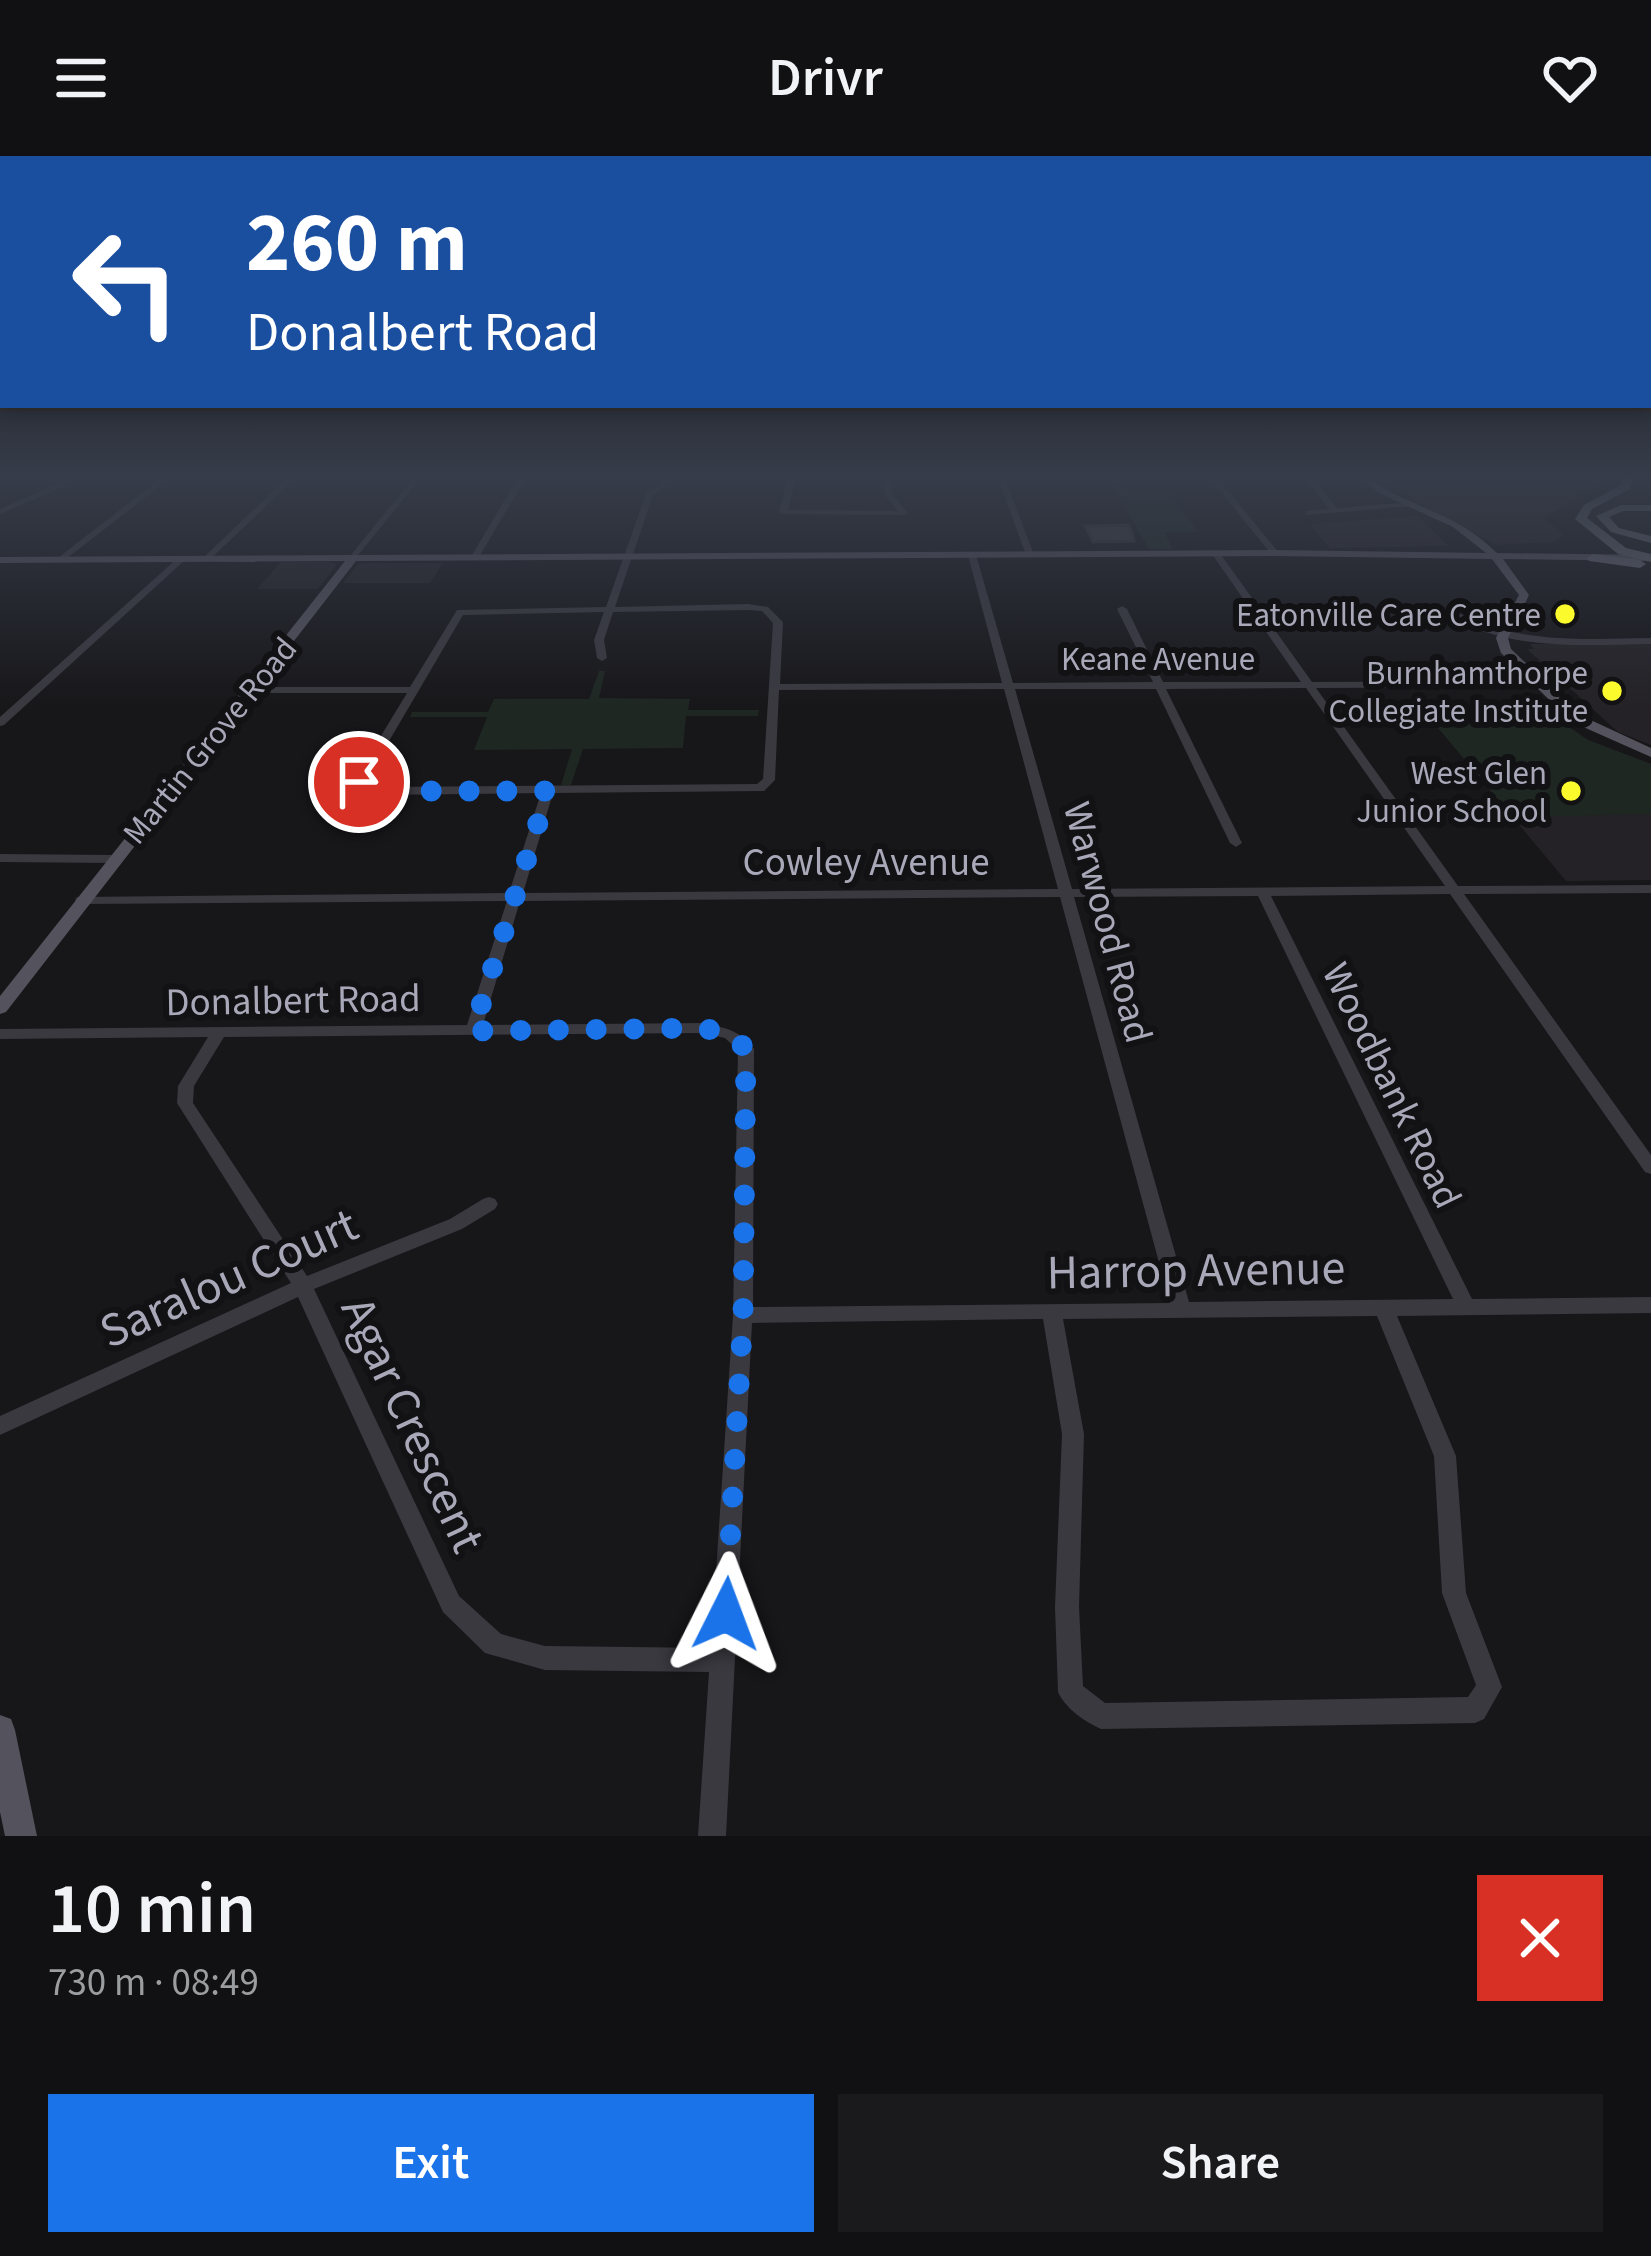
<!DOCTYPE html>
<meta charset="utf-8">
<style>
:root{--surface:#111013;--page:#1a191c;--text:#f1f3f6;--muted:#9c9da0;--line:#303033;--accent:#1a73e8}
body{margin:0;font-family:"Source Sans 3",sans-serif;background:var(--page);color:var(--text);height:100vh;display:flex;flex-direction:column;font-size:45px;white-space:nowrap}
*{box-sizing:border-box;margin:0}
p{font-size:39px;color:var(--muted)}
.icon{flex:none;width:66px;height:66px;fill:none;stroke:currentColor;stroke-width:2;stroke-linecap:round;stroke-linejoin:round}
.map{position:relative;height:1680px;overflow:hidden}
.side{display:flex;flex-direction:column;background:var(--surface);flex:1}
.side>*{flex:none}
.guide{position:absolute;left:0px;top:0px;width:1653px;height:252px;box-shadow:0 6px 18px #0003,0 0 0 3px var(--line);background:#1a4fa0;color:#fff;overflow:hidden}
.pin{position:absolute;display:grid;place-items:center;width:102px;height:102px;color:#fff;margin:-51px;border:6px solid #fff;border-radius:50%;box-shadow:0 3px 12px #0007}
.me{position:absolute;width:132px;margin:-66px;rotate:3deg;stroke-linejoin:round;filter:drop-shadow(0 0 9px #0008)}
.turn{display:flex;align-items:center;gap:42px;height:252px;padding:0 48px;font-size:54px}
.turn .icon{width:156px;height:156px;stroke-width:2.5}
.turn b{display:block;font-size:84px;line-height:102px}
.round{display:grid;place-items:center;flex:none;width:126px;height:126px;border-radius:0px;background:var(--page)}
.summary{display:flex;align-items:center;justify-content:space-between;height:204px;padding:0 48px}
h1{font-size:72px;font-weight:600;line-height:90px}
.button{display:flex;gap:24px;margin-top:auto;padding:24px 48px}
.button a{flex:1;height:138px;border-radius:0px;background:var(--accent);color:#fff;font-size:48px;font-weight:600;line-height:138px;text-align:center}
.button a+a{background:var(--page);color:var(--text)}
header{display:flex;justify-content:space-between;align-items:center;height:156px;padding:0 48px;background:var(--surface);font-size:54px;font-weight:600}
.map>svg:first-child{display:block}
.built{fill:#242226}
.green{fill:#1e2722}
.building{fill:#3d3b41;stroke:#323035;stroke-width:3}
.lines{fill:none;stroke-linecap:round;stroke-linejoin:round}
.minor{fill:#3a3940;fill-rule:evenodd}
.major{fill:#54535d;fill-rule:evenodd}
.highway{fill:#64636f;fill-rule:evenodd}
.route{stroke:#1a73e8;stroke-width:21;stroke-dasharray:0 37.8}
.poi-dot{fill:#fafa2d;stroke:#121114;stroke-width:4.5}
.labels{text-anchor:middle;stroke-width:12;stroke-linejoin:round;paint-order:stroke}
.far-poi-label{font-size:33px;fill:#a9a8b9;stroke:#121114;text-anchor:end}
.far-street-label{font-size:33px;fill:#a9a8b9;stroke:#121114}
.street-label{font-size:39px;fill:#a9a8b9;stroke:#121114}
.near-street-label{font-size:48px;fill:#a9a8b9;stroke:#121114}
</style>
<header><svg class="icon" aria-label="menu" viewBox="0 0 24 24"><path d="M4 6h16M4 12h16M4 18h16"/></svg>Drivr<svg class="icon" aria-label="heart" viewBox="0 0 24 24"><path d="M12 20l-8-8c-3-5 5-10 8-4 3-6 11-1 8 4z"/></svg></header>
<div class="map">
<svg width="1651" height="1680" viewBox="0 0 1651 1680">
<rect width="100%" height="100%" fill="#171619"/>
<g class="built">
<path d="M1375 318H1612L1614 320 1544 362 1563 379 1555 386 1496 389 1388 330Z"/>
<path d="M1418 360 1448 390 1330 392 1309 368Z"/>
<path d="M281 406H331L337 408 318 433H257Z"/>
<path d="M359 407H443L430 427H343Z"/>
<path d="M1530 488H1651V589L1618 576 1527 493H1534Z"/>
<path d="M1553 560 1588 584 1651 608V724L1566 725 1429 561Z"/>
</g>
<g class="green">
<path d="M1108 322H1117L1125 334H1169L1198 376H1164L1173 393H1149Z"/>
<path d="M599 515H605L599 542 690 543 688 554H759L758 560H686L683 592 583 593 571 629H561L572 593 474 594 487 561H410L412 556H488L494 543H589Z"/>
<path d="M1553 560 1588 584 1651 608V658L1513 661 1429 561Z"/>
</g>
<path class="building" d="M1129 369 1134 385 1093 386 1085 370Z"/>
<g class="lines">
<g class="minor">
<path d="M167 318 173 319 424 318 354 404 350 401 351 399 414 321 296 322 207 406 203 403 204 401 287 322 169 323 62 406 58 403 59 401 160 323 72 324V327L0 358V353L66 324H0V320Z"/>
<path d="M520 318H528L479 401 472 403 471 401Z"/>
<path d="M676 318H1251L1248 321H1217L1279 397 1272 399 1209 321 1005 322 1034 399 1030 402 1026 399 998 322H892L890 324 893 339 908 357 904 359 783 358 779 356 788 322H679L653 339 615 451 748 448 768 451 783 466 780 528 1002 527 968 399 972 396 976 399 1013 527 1153 526 1117 453 1122 450 1127 453 1163 526H1301L1212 398 1216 395 1219 396 1312 526 1540 525 1545 528 1540 531 1316 532 1458 730 1651 729V737L1464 738 1651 999V1018L1645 1016 1450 738 1271 740 1472 1143 1651 1141V1157L1397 1160 1456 1300 1466 1437 1502 1531 1484 1563 1475 1567 1101 1573C1085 1566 1065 1552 1058 1536L1055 1451 1062 1278 1043 1163 752 1167 726 1680H698L709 1516 545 1514 485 1497 443 1456 298 1141 0 1279V1260L291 1127 177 947 178 930 208 881 0 883V873L467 869 507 745 82 748 77 747 75 744 77 741 509 737 541 637 379 639 361 636 353 626 407 537H251L246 534 251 531H410L457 454 606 451 646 338ZM796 322H883L885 339 898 355 788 354ZM748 454 762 455 773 467 763 623 757 628 379 631 369 630 365 626 463 459 604 456 594 484 597 502 602 505 607 502 604 484 613 456ZM1306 532 1445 730 1072 733 1015 533H1156L1230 687 1236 691 1242 687 1166 533ZM1004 533 1058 733 523 737 553 637 764 635 775 624 779 534ZM1258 740 1453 1143 1189 1146 1074 741ZM1060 741 1170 1147 753 1151 754 893C736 872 728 873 702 867L483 869 520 745ZM702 877 725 882 738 894 733 1159 711 1492 545 1490 501 1478 459 1440 314 1133 462 1073 495 1053 498 1048 495 1043 489 1041 483 1043 450 1063 307 1120 193 947 194 930 224 881ZM1377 1160 1434 1300 1442 1437 1476 1529 1468 1541 1105 1547 1083 1530 1079 1451 1084 1278 1063 1163Z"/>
<path d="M1295 318C1315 318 1325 338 1337 352L1412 346 1416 348 1412 350 1306 359V355L1329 353 1309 328Z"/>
<path d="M179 401 186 403 4 569 0 570V561Z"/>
<path d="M1490 448 1522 456 1517 459 1490 454 1458 457C1517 488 1586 483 1651 482V488C1582 489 1502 496 1442 455L1447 452Z"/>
<path d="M0 698 113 699 119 703 113 707 0 706Z"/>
</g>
<g class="major">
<path d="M1356 318C1369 318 1377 328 1389 335 1431 357 1461 362 1497 397L1651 399V405L1503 403 1529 439 1508 482 1511 493 1582 560 1651 592V601L1572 566 1501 497 1496 482 1519 439 1492 403 1275 400 356 405 6 856 0 858V840L345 405 0 407V401L1275 394 1486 397 1453 371 1379 337Z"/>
<path d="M0 1559 11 1563 15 1574 37 1680H5L0 1656Z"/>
</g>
<g class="highway">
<path d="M1624 318H1634L1630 333 1592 353 1587 362 1626 392 1651 398V406L1618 398 1575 363 1584 349 1621 329Z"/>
<path d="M1621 349H1651V355H1623L1609 361 1619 372 1651 380V387L1611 376 1596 360Z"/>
<path d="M1593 398 1640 404 1646 408 1640 412 1589 405 1587 402Z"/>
</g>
</g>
<linearGradient id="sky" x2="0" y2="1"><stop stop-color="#0d0c0e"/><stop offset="0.58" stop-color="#363c49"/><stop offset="1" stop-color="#363c49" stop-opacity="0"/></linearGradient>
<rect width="1651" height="553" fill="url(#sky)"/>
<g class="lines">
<path class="route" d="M359 626 365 633 379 635H548L473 875 702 872 730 878 746 893 743 1159 726 1458"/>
</g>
<g class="poi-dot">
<circle cx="1565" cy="458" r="12"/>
<circle cx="1612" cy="535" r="12"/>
<circle cx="1571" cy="635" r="12"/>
</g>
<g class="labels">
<g class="far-poi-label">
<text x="1541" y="470">Eatonville Care Centre</text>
<text x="1588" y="528">Burnhamthorpe<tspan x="1588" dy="38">Collegiate Institute</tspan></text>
<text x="1547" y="628">West Glen<tspan x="1547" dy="38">Junior School</tspan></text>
</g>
<g class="far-street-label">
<text x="1158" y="514">Keane Avenue</text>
<text transform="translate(209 584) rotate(-51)" y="12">Martin Grove Road</text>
</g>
<g class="street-label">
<text x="866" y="719">Cowley Avenue</text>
<text transform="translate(1109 766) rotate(75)" y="14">Warwood Road</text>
<text transform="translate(293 843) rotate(-1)" y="14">Donalbert Road</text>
<text transform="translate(1393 929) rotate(64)" y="14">Woodbank Road</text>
</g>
<g class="near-street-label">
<text transform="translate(1196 1113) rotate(-1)" y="17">Harrop Avenue</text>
<text transform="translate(228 1121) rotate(-24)" y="17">Saralou Court</text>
<text transform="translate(414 1268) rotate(65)" y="17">Agar Crescent</text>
</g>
</g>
</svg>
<div class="pin" style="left:359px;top:626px;background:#d93025"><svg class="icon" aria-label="arrive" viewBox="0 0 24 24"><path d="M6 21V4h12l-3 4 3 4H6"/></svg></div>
<svg class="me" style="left:726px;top:1458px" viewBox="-20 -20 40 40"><path d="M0-17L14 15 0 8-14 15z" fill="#1a73e8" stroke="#fff" stroke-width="4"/></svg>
<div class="guide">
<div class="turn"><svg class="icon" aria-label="left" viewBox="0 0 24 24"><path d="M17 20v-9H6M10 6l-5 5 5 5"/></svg><div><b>260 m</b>Donalbert Road</div></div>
</div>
</div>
<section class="side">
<div class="summary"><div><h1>10 min</h1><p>730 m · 08:49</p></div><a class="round" style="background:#d93025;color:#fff"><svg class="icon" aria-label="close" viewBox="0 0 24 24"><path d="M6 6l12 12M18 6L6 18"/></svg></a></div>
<div class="button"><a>Exit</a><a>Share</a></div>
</section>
